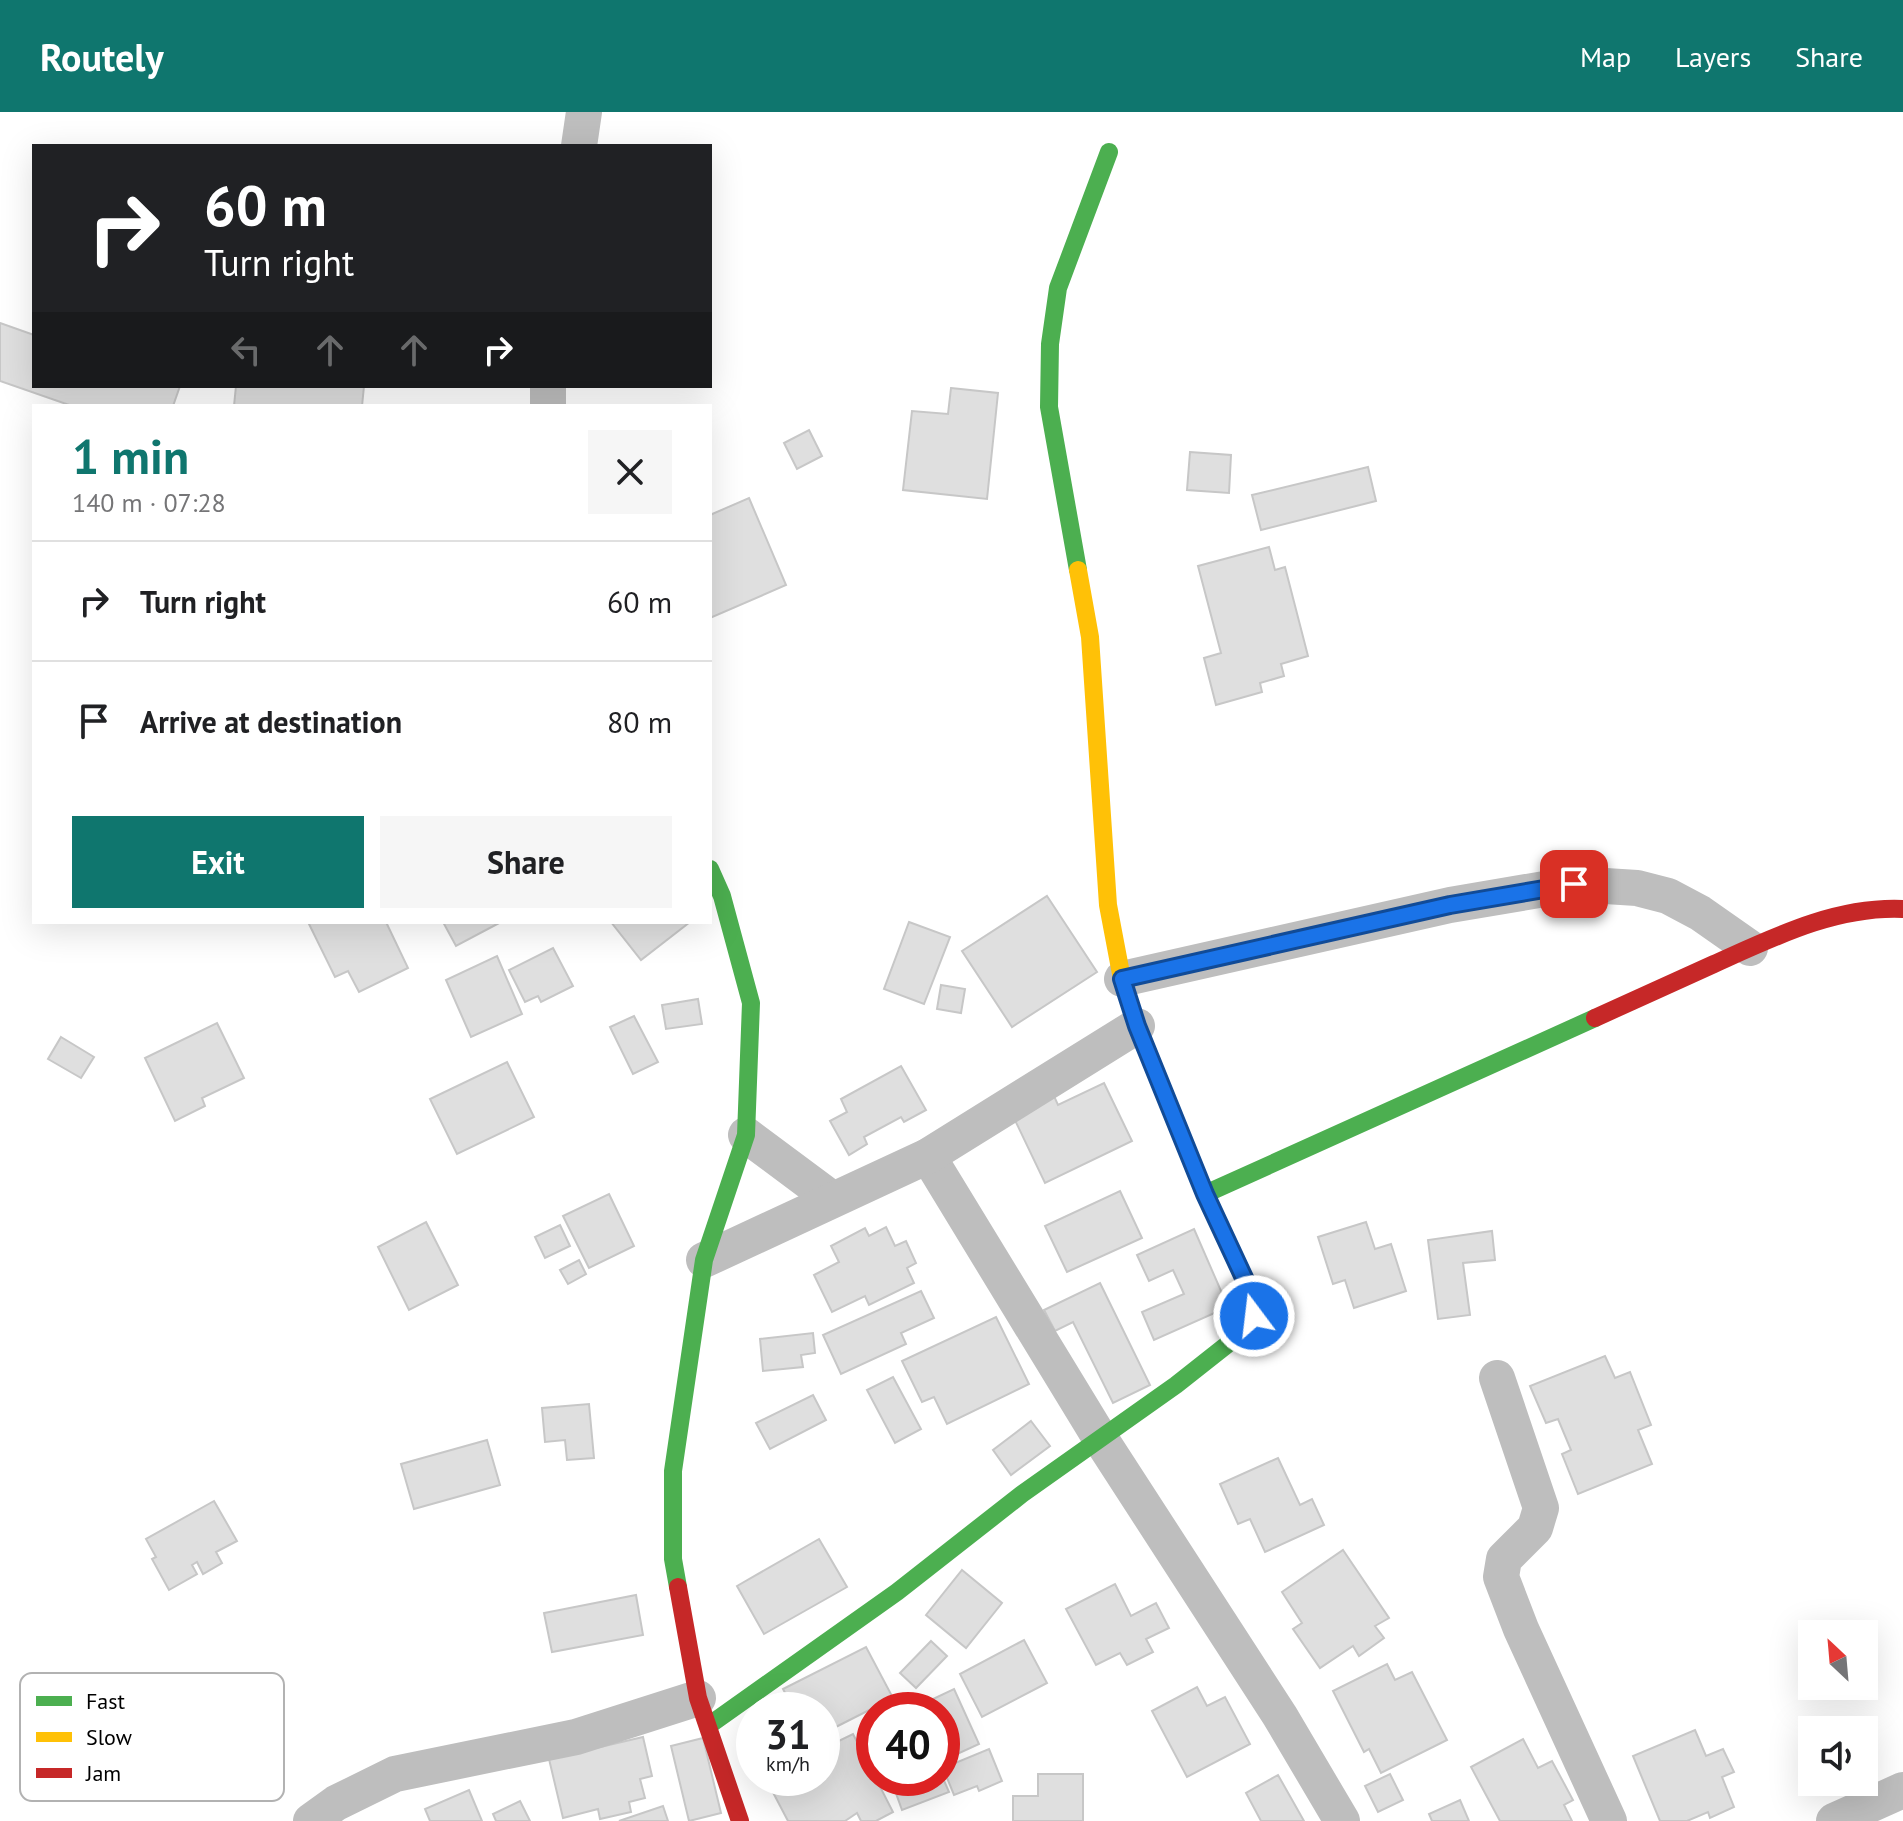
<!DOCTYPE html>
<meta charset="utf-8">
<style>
:root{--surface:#fff;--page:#f6f6f6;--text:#202124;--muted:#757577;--line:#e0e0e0;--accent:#0f766e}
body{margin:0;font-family:"PT Sans",sans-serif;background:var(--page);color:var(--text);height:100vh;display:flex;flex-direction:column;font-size:30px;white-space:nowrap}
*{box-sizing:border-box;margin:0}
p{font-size:26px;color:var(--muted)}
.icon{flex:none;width:44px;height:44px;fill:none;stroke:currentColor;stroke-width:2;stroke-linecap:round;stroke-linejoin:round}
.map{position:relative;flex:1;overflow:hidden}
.sheet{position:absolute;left:32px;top:292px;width:680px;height:520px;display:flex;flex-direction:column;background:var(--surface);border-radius:0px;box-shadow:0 8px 32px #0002}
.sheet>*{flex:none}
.top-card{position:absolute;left:32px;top:32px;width:680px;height:244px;border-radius:0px;box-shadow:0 8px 32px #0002;background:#202124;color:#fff;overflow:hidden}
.needle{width:52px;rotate:334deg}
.controls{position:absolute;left:1798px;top:1508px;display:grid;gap:16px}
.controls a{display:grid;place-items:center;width:80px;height:80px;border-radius:0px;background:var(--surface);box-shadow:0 8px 32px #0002;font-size:40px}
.speed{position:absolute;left:736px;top:1580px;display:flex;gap:16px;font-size:40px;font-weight:700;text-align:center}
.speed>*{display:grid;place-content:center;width:104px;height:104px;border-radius:50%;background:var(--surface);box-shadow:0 8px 32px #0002;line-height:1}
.speed small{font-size:20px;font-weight:400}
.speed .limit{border:12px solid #d22;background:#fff;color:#111}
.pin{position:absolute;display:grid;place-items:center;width:68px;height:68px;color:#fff;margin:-34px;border-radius:16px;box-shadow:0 4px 12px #0006}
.me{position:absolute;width:88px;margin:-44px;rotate:345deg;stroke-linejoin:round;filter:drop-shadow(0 0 6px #0008)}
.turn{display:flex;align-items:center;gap:28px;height:168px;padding:0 40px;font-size:36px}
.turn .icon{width:104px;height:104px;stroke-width:2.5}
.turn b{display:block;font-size:56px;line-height:68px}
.lanes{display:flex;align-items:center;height:76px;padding:0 40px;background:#0003;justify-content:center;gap:40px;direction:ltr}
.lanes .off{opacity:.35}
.round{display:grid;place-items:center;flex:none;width:84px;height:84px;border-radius:0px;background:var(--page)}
.overview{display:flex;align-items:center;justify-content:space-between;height:136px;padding:0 40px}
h1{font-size:48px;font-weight:700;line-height:60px;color:var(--accent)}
.action{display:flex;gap:16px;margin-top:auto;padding:16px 40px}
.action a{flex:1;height:92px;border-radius:0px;background:var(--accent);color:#fff;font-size:32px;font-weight:700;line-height:92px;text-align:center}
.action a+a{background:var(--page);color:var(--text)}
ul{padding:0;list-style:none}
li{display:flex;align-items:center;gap:24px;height:120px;padding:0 40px;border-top:2px solid var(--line)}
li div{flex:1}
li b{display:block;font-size:30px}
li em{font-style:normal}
header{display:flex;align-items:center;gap:48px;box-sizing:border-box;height:112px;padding:0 40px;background:var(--accent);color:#fff}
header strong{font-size:38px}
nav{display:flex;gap:44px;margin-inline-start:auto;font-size:28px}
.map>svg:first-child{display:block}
.building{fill:#dfdfdf;stroke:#c7c7c7;stroke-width:2}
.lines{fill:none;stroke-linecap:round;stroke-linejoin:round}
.street{stroke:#bebebe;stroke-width:36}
.fast{stroke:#4caf50;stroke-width:18}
.slow{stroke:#ffc107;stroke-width:18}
.jam{stroke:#c62828;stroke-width:18}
.route-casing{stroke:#114b97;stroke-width:20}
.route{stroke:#1a73e8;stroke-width:14}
.key{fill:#fff;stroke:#b2b2b2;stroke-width:2}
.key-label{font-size:22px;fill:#000}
</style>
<header>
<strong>Routely</strong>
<nav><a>Map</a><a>Layers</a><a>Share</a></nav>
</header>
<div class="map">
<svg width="1903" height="1709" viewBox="0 0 1903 1709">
<rect width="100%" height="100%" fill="#fff"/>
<g class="building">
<path d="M0 211 34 223V274H180L173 294H72L0 269Z"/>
<path d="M236 274H364L362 294H234Z"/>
<path d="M951 276 998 281 987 387 903 378 912 299 948 302Z"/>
<path d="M809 318 822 344 797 357 784 331Z"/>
<path d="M1190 340 1231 343 1229 381 1187 378Z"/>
<path d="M1368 355 1376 389 1261 418 1252 383Z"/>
<path d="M749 386 786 473 710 506V403Z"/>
<path d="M1269 435 1275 458 1285 455 1308 544 1281 552 1284 564 1260 571 1262 580 1216 593 1204 546 1221 541 1198 454Z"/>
<path d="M1047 784 1097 860 1012 915 962 839Z"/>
<path d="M308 810H386L408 856 359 880 348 859 335 865Z"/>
<path d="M443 810H501L456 834Z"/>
<path d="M611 810H690L641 848Z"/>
<path d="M909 810 950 825 924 892 884 877Z"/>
<path d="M553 836 573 874 541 890 538 884 525 890 509 858Z"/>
<path d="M497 844 522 902 471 925 446 868Z"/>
<path d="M941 873 965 877 961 901 937 897Z"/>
<path d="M698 887 702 912 666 917 662 893Z"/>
<path d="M634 904 658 950 633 962 610 915Z"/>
<path d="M217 911 244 966 202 986 205 994 175 1009 145 946Z"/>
<path d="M61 925 94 945 81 966 48 947Z"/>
<path d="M507 950 534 1005 457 1042 430 987Z"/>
<path d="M901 954 926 998 904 1010 901 1005 864 1025 867 1032 849 1043 830 1009 847 1000 841 987Z"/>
<path d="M1104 971 1132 1029 1045 1071 1013 1004 1054 984 1058 993Z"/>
<path d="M1120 1079 1142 1126 1067 1160 1045 1114Z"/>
<path d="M609 1082 634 1134 589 1156 563 1104Z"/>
<path d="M426 1110 458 1173 409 1198 378 1135Z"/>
<path d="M1366 1110 1375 1137 1391 1132 1406 1179 1354 1196 1345 1168 1333 1172 1318 1125Z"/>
<path d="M560 1113 570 1134 545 1146 535 1125Z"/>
<path d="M886 1115 895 1134 906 1129 916 1151 907 1156 914 1171 869 1193 865 1184 832 1200 814 1163 839 1150 831 1134 865 1116 869 1124Z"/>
<path d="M1194 1117 1228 1195 1154 1228 1142 1200 1184 1182 1173 1158 1149 1169 1137 1143Z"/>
<path d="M1492 1119 1495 1148 1463 1151 1470 1203 1438 1207 1428 1128Z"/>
<path d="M579 1148 586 1162 568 1172 560 1158Z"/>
<path d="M1100 1171 1150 1273 1113 1291 1073 1210 1055 1219 1044 1198Z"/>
<path d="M921 1179 934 1206 901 1221 906 1232 841 1262 823 1223Z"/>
<path d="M996 1205 1029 1272 947 1312 934 1285 922 1290 902 1249Z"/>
<path d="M813 1221 815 1241 801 1243 803 1255 763 1259 760 1227Z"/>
<path d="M1605 1244 1615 1266 1630 1260 1651 1313 1638 1318 1652 1352 1578 1382 1562 1342 1571 1338 1558 1307 1546 1311 1530 1274Z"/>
<path d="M893 1265 921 1317 895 1331 867 1278Z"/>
<path d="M813 1283 826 1308 770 1337 756 1311Z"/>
<path d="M589 1292 594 1346 567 1348 565 1328 545 1330 542 1296Z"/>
<path d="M1031 1309 1050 1334 1011 1363 993 1338Z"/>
<path d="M487 1328 500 1373 414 1397 401 1352Z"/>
<path d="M1278 1346 1300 1393 1312 1387 1324 1413 1265 1440 1250 1407 1238 1412 1220 1372Z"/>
<path d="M214 1389 237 1429 216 1440 222 1451 203 1462 197 1450 192 1453 197 1462 169 1478 152 1447 156 1445 146 1427Z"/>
<path d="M819 1427 847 1475 764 1522 737 1474Z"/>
<path d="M1343 1438 1389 1506 1375 1514 1384 1526 1359 1544 1353 1534 1320 1556 1293 1517 1302 1511 1282 1480Z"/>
<path d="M962 1458 1002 1491 966 1536 926 1503Z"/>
<path d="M1115 1472 1131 1504 1156 1491 1169 1516 1146 1527 1153 1540 1127 1553 1120 1541 1096 1553 1066 1497Z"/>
<path d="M636 1483 643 1523 552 1540 544 1501Z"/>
<path d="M1024 1528 1047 1571 982 1605 960 1562Z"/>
<path d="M931 1529 947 1544 916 1576 900 1561Z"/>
<path d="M866 1535 893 1586 822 1622V1598H794L783 1577Z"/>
<path d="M1387 1552 1395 1568 1412 1560 1447 1628 1381 1661 1369 1637 1364 1640 1333 1579Z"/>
<path d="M1197 1575 1207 1594 1225 1585 1250 1632 1187 1665 1152 1599Z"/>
<path d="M954 1577 979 1632 942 1649V1598H915L914 1596Z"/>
<path d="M1695 1618 1706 1644 1723 1637 1734 1660 1722 1665 1734 1695 1710 1706 1708 1700 1687 1709H1660L1633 1644Z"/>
<path d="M853 1622 893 1700 876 1709H861L857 1701 845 1709H788L768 1671 778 1666H822V1655L827 1653 822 1637Z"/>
<path d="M643 1625 652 1664 640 1667 645 1686 629 1690 631 1700 600 1707 598 1697 563 1706 549 1647Z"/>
<path d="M703 1626 721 1701 689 1709 671 1634Z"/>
<path d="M1523 1627 1538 1656 1552 1649 1573 1688 1564 1693 1572 1709H1500L1471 1655Z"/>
<path d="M989 1637 1002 1669 979 1679 977 1674 954 1683 943 1656Z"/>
<path d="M1038 1662H1083V1709H1013V1684H1038Z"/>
<path d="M1390 1662 1403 1688 1378 1700 1365 1674Z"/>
<path d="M1278 1663 1304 1709H1261L1246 1681Z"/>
<path d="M942 1664 949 1680 902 1698 893 1673 909 1666Z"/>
<path d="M469 1678 482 1709H430L425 1697Z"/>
<path d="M1460 1688 1469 1709H1432L1429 1702Z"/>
<path d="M520 1689 530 1709H496L493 1702Z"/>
<path d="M663 1694 668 1709H619Z"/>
</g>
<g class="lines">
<g class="street">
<path d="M579 34 584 0"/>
<path d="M548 294V274"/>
<path d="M1122 867 1450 793 1574 772 1637 776 1668 784 1700 801 1750 836"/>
<path d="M746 1023 832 1087"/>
<path d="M928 1044 1100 1326 1280 1604 1342 1709"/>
<path d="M704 1148 928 1044 1137 914"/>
<path d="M1497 1266 1541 1396 1535 1416 1504 1447 1501 1465 1521 1517 1609 1709"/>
<path d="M311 1709 336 1691 395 1662 576 1625 698 1586"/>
<path d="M1834 1709 1903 1678"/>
</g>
<g class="fast">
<path d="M1078 458 1049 295 1050 232 1058 176 1109 40"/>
<path d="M1205 1082 1595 906"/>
<path d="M678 1475 673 1447V1359L704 1148 746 1023 751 891 722 784 710 757"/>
<path d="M708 1614 897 1480 1022 1382 1176 1273 1233 1228 1254 1204 1252 1183 1203 1077"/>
</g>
<path class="slow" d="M1078 458 1090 525 1108 793 1122 867 1137 914 1203 1077"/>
<g class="jam">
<path d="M1595 906C1635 888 1674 870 1714 852 1774 825 1836 794 1903 797"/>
<path d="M678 1475 698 1586 740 1709"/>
</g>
</g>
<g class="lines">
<g class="route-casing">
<path id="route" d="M1254 1204 1252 1183 1205 1082 1137 914 1122 867 1450 793 1574 772"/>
</g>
<use href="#route" class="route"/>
</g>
<rect x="20" y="1561" width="264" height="128" rx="12" class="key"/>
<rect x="36" y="1584" width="36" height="10" fill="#4caf50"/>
<rect x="36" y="1620" width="36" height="10" fill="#ffc107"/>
<rect x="36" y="1656" width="36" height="10" fill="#c62828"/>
<g class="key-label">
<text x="86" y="1597">Fast</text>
<text x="86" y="1633">Slow</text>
<text x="86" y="1669">Jam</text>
</g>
</svg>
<div class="controls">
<a><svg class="needle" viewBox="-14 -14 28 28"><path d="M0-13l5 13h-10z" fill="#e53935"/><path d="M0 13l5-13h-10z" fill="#757577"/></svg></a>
<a><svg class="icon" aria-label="sound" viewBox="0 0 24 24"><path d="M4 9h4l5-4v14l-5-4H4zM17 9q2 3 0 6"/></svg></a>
</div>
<div class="speed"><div>31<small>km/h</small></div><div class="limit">40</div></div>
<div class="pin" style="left:1574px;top:772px;background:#d93025"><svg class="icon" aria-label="arrive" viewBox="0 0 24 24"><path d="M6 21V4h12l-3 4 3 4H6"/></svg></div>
<svg class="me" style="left:1254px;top:1204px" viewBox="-20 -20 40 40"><circle r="17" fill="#1a73e8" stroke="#fff" stroke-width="3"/><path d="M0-11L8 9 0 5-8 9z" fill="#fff"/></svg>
<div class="top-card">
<div class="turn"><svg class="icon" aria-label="right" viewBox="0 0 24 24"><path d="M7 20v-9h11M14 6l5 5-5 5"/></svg><div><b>60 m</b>Turn right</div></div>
<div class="lanes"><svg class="icon off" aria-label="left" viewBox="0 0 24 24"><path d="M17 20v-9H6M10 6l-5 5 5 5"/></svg><svg class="icon off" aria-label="ahead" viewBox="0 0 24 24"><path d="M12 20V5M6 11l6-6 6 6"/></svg><svg class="icon off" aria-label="ahead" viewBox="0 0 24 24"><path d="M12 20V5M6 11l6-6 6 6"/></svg><svg class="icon" aria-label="right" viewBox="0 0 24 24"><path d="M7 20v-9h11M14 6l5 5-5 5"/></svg></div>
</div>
<section class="sheet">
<div class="overview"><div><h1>1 min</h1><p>140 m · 07:28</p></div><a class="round"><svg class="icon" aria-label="close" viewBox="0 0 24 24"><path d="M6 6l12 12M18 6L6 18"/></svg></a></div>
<ul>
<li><svg class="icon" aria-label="right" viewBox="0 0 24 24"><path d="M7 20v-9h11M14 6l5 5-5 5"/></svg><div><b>Turn right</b></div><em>60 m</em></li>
<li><svg class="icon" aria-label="arrive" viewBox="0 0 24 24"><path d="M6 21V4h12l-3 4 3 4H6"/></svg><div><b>Arrive at destination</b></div><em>80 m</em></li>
</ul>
<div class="action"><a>Exit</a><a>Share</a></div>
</section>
</div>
